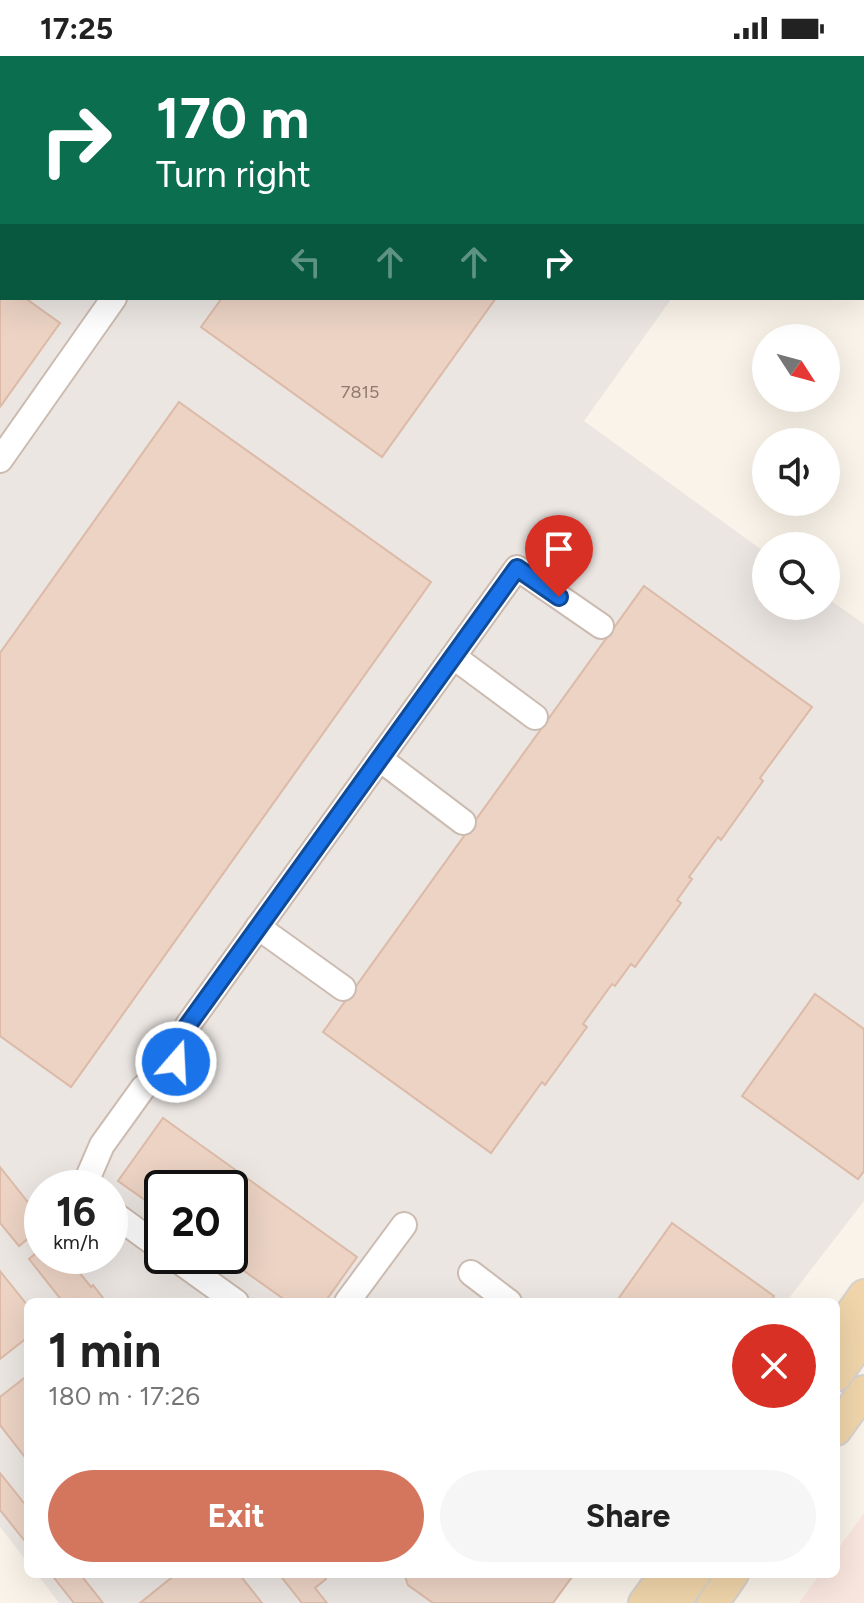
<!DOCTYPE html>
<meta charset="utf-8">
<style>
:root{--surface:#fff;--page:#f6f6f6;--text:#222;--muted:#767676;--accent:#d4765e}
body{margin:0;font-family:Figtree,sans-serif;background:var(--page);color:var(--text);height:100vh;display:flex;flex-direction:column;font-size:30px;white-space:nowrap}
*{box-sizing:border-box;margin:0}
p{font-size:26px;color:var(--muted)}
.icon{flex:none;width:44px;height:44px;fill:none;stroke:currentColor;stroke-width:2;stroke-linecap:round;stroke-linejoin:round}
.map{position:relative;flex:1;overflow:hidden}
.drawer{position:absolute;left:24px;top:1242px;width:816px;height:280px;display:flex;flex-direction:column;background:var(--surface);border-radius:12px;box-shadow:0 8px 32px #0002}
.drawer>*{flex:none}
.guide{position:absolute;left:0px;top:0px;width:864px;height:244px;box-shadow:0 8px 32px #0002;background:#0b6e4f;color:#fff;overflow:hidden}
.needle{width:52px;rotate:126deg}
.tools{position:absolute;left:752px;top:268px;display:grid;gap:16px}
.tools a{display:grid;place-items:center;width:88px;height:88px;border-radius:50%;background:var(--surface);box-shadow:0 8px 32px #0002;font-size:40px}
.speed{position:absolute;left:24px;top:1114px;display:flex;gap:16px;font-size:40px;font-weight:700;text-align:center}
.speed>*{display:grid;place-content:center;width:104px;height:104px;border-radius:50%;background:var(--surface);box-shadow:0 8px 32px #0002;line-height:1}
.speed small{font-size:20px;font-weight:400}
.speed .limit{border:4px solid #111;border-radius:12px;background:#fff;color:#111}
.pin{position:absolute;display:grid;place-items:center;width:68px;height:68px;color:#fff;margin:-82px -34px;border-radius:50% 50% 50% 0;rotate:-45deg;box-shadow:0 0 8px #0007}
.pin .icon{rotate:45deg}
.me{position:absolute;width:88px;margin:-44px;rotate:19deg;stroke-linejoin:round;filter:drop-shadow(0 0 6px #0008)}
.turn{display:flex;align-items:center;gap:28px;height:168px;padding:0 24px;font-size:36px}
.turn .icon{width:104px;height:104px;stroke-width:2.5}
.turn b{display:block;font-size:56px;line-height:68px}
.lanes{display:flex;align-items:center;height:76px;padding:0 24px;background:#0003;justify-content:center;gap:40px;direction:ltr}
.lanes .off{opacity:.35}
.round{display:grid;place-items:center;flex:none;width:84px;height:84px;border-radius:42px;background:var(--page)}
.summary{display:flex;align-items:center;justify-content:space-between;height:136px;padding:0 24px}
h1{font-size:48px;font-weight:700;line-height:60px}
.primary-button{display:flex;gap:16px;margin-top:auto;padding:16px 24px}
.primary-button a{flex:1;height:92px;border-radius:48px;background:var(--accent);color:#fff;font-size:32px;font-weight:700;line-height:92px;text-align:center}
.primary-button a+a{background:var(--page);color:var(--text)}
.status{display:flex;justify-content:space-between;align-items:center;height:56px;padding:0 40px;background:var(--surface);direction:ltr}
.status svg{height:22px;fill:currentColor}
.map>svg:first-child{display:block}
.commercial{fill:#f9e6df}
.industrial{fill:#ebe6e2;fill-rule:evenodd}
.building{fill:#ecd3c4;stroke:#dcbaa7;stroke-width:2}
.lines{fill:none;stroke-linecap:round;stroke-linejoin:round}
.minor-casing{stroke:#cbbbb0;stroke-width:28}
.major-casing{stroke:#d7d1ce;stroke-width:34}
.minor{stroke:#fff;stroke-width:24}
.major{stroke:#f0d5aa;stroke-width:30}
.route-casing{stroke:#114b97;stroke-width:20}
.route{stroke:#1a73e8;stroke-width:14}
.labels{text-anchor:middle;stroke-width:8;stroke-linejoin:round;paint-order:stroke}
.number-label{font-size:18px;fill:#90796d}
</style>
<div class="status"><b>17:25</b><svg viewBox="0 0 49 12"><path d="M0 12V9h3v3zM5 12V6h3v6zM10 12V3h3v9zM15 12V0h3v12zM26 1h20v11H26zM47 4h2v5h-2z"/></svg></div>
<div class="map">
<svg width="864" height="1547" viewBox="0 0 864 1547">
<rect width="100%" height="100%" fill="#faf3e9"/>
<path class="commercial" d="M864 1457V1547H799L820 1518H836V1496Z"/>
<g class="industrial">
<path d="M0 0H846L845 2H2V242H672L584 365 766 497V550H826V541L864 568V1145L786 1246H28V1507L0 1471ZM42 1132H110V1200H42ZM162 1132H230V1200H162Z"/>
<path d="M37 1518H576L553 1547H59Z"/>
</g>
<g class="building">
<path d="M0 0H166L165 2H2V137L0 136Z"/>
<path d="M396 0H670L669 2H394Z"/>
<path d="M0 224 2 225V242H25L60 267 0 351Z"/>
<path d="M222 242H496L382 401 201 271Z"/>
<path d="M179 346 431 526 71 1031 0 980V597Z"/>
<path d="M644 530 812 651 760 722 763 725 721 784 718 781 689 821 692 823 677 844 681 847 635 911 631 908 615 930 612 928 583 968 587 971 545 1029 542 1026 491 1097 323 976Z"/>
<path d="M815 938 864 973V1115L858 1123 742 1040Z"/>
<path d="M163 1062 357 1201 325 1246H288L223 1200H230V1132H162V1156L118 1125Z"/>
<path d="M0 1111 42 1164V1171L19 1190 0 1167Z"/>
<path d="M672 1167 774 1240 770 1246H616Z"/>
<path d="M42 1192V1200H66L91 1231 93 1229 106 1246H63L29 1203Z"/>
<path d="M0 1215 28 1250V1281L0 1303Z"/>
<path d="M28 1319V1405L0 1369V1341Z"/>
<path d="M0 1417 28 1452V1489L0 1454Z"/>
<path d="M51 1518H80L103 1547H74Z"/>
<path d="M176 1518H239L262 1547H140Z"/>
<path d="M279 1518H322L326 1523 315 1532 327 1547H302Z"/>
<path d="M404 1518H574L553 1547H433L408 1529Z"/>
</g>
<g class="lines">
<g class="minor-casing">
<g id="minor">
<path d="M287 2 288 0"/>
<path d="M0 404 114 242"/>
<path d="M454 601 535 661"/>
<path d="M380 703 463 766"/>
<path d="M258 871 343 932"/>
<path d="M90 1132 89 1119 102 1089 143 1032 176 1006 179 985 188 969 517 512 601 570"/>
<path d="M110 1155 162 1193"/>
<path d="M172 1200 236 1246"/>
<path d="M471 1217 509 1246"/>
<path d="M347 1246 404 1169"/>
</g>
</g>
<g class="major-casing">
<g id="major">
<path d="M836 1279 864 1239"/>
<path d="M836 1320 861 1285 864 1273"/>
<path d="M836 1374 864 1335"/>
<path d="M644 1547 665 1518"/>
<path d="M677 1547 682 1536 695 1518"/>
<path d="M713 1547 733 1518"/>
</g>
</g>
<use href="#minor" class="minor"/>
<use href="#major" class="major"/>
</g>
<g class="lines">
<g class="route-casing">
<path id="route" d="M176 1006 179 985 188 969 517 512 559 541"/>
</g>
<use href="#route" class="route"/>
</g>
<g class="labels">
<g class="number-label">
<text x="360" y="342">7815</text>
</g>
</g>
</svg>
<div class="tools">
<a><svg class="needle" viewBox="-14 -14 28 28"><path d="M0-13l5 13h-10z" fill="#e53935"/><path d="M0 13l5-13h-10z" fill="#767676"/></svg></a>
<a><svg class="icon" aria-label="sound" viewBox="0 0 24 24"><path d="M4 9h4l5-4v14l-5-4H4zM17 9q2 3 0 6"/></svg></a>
<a><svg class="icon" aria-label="search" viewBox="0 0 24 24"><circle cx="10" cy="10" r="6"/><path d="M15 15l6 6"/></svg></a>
</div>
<div class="speed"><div>16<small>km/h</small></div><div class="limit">20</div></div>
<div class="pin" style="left:559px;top:541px;background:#d93025"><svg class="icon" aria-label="arrive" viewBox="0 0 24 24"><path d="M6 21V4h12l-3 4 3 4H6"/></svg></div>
<svg class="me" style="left:176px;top:1006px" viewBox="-20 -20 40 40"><circle r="17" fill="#1a73e8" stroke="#fff" stroke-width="3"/><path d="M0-11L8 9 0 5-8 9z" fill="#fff"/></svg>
<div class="guide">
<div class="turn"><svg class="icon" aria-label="right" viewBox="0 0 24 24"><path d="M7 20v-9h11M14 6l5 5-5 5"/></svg><div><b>170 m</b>Turn right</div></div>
<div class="lanes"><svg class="icon off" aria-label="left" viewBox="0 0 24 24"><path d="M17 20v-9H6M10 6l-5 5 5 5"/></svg><svg class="icon off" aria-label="ahead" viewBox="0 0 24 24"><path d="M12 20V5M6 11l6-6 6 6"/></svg><svg class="icon off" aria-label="ahead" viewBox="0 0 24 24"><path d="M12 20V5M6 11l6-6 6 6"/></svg><svg class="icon" aria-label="right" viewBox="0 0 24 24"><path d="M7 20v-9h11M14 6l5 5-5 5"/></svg></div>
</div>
<section class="drawer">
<div class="summary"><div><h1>1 min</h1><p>180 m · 17:26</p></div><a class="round" style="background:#d93025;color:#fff"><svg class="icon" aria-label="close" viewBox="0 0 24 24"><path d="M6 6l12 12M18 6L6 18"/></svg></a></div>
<div class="primary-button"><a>Exit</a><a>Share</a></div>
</section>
</div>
